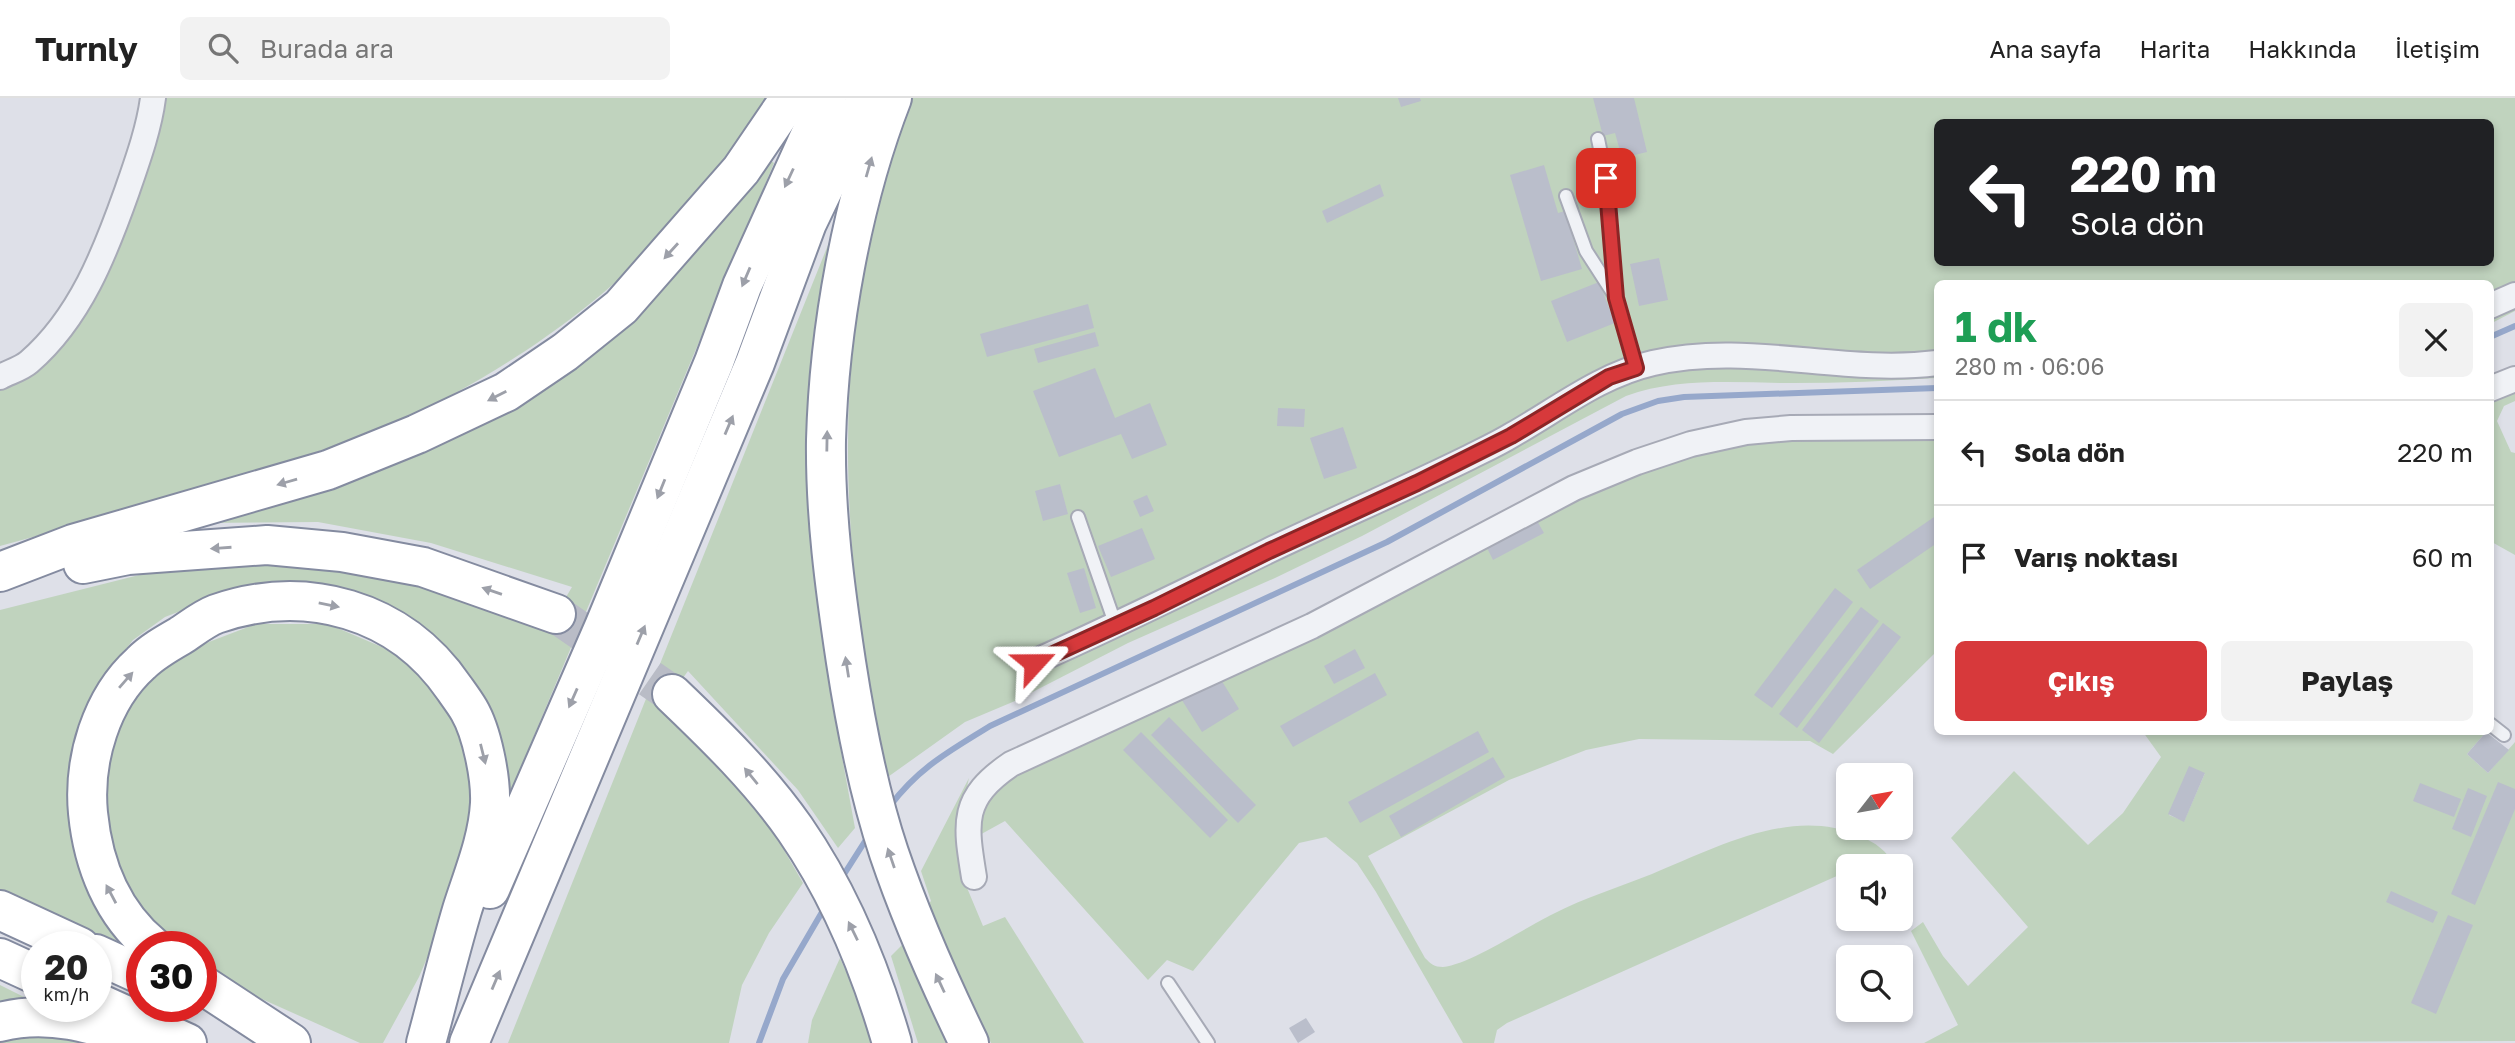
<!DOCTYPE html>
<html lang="tr">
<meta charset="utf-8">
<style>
:root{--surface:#fff;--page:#f2f2f2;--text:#222;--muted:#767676;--line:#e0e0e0;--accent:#d7393b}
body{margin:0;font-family:"Golos Text",sans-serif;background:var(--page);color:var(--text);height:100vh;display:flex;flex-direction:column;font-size:26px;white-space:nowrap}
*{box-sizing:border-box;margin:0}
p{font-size:23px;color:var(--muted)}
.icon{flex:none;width:38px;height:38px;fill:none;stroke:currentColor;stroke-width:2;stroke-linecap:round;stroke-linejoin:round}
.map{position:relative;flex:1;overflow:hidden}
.sheet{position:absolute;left:1934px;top:182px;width:560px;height:455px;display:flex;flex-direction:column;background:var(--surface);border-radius:10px;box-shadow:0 4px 10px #0003}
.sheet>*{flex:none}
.hud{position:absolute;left:1934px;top:21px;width:560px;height:147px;border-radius:10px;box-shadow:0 4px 10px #0003;background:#202124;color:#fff;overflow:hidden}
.needle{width:46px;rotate:59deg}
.fabs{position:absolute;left:1836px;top:665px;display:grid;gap:14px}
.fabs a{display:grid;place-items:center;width:77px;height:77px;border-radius:10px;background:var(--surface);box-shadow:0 4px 10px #0003;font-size:35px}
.speed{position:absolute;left:21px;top:833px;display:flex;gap:14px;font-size:35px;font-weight:700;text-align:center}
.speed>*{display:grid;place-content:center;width:91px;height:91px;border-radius:50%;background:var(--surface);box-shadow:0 4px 10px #0003;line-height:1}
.speed small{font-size:18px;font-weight:400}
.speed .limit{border:10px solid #d22;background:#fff;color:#111}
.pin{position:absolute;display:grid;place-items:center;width:60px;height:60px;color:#fff;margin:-30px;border-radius:14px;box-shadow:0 4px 10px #0006}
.me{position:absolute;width:77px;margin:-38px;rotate:66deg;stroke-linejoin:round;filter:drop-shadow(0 0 5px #0008)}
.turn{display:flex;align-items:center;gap:24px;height:147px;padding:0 21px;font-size:32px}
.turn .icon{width:91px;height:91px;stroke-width:2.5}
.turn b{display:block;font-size:49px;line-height:60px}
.round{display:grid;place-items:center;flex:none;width:74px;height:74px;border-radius:10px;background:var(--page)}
.head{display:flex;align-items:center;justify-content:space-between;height:119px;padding:0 21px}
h1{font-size:42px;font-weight:700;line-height:52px;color:#1e9e55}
.primary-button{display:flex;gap:14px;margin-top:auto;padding:14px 21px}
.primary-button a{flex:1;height:80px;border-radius:10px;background:var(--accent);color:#fff;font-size:28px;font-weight:700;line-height:80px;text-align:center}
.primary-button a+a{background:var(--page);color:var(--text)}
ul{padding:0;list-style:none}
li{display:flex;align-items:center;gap:21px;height:105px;padding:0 21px;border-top:2px solid var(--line)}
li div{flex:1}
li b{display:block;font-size:26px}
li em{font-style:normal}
header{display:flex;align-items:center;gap:42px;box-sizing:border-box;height:98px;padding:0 35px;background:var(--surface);border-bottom:2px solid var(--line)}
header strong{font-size:33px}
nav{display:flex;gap:38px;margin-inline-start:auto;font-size:24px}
.search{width:490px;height:63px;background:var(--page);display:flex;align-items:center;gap:18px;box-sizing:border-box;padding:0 24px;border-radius:10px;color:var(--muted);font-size:26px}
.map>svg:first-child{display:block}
.green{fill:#c0d3be;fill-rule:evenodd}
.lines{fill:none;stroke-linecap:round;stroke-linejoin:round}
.stream{stroke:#96a8cb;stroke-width:6}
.building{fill:#babecb}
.motorway-tunnel{stroke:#b9bcc6;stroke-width:38;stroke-dasharray:38 19;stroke-linecap:butt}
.service-casing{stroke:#a7aab6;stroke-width:16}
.minor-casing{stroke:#a7aab6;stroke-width:28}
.trunk-casing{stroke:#848ba0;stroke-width:42}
.motorway-casing{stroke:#848ba0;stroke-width:42}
.service{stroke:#f0f2f6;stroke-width:12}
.minor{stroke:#f0f2f6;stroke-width:24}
.trunk{stroke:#fff;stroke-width:38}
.motorway{stroke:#fff;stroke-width:38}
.oneway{fill:#9da0a9}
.route-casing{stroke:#8c2526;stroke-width:18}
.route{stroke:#d7393b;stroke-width:12}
</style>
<header>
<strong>Turnly</strong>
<div class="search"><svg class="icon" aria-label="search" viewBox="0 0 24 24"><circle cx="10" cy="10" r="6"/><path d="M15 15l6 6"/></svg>Burada ara</div>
<nav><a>Ana sayfa</a><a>Harita</a><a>Hakkında</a><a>İletişim</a></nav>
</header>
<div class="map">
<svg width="2515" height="945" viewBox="0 0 2515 945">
<rect width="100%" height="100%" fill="#dee0e8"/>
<g class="green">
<path d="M163 0H766C728 57 688 114 639 162 576 225 480 287 399 323 337 351 268 368 203 388 135 409 68 430 0 448V293L54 254Z"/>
<path d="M912 0H2515V213L2490 226V186H1937V280C1889 283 1840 285 1792 285 1736 285 1678 279 1626 298L1362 438 1275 480 1128 545 1015 603 965 624 885 681C856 531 837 379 855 226 857 207 858 187 861 168 873 111 891 54 912 0ZM1937 24H2490V164H1937Z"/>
<path d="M767 60 774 65 505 707 479 594 456 562 428 535 387 506 347 490 306 484 270 486 237 491 165 519 133 542 110 571 80 624 67 688 75 743 142 857 0 792V512L155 473 250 463 316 465 556 516 572 489 431 445 318 424 200 425 439 345Z"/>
<path d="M834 132 822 517 838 637 855 730 838 750 798 692 688 573 663 608 689 641 711 655 789 748 784 752 803 785 769 835 742 887 729 945H508Z"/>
<path d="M2515 294V303L2504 308 2497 323 2511 354 2515 355V457L2490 443V303Z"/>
<path d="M1937 338V553L1833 656 1810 643 1639 641 1586 652 1509 682 1368 758 1425 860C1431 866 1434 869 1443 869 1471 866 1526 829 1553 816 1584 800 1619 789 1652 776 1716 750 1791 708 1860 738 1876 745 1886 752 1895 768H1848V773L1507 925 1497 932 1494 945H1463L1376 794 1357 765 1326 739 1299 745 1193 873 1167 862 1148 882 1005 723 976 739 987 701 1021 669 1544 417 1646 374 1705 355 1751 346 1808 340Z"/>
<path d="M256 526H328L396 555 438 596 466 639 473 684 472 728 452 801 419 879 383 945H360L233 888 201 868V849H171L131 804 111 765 100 695 116 634 137 599 166 568 193 550Z"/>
<path d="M2143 634H2486L2467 656 2488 675 2515 644V943L1924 945 1958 927 1911 833 1923 824 1943 858 1968 888 2028 829 1951 740 2014 673 2088 747 2123 715 2161 659ZM2205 675 2184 723 2169 717V716Z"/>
<path d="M969 680 959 725 965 785 983 828 1005 819 1084 945H991L927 808 931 803 921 773Z"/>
<path d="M903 846 956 945H918L891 858Z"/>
<path d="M840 860 870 928 874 945H808L812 922Z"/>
<path d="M0 887 28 901 0 907Z"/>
<path d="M26 931 116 945H0V938Z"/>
</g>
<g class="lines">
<g class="stream">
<path d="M2490 239 2515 228"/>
<path d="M890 708C919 669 950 653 990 628L1387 444 1622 316 1658 303 1684 299 1937 290"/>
<path d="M841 781 869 737"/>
<path d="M759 945 783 881 825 809"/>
</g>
</g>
<g class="building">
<path d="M1398 0H1420L1421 3 1401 9Z"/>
<path d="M1593 0H1634L1647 54 1622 60 1615 35 1603 38Z"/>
<path d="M1544 67 1558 115 1565 113 1582 171 1541 183 1510 77Z"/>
<path d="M1380 86 1384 98 1327 125 1322 113Z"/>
<path d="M1659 160 1668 202 1639 208 1630 166Z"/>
<path d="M1599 184 1615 225 1567 244 1551 203Z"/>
<path d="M1088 206 1094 230 987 259 980 236Z"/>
<path d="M1095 234 1099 248 1038 265 1034 251Z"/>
<path d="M1095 270 1115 320 1150 305 1167 347 1132 361 1121 336 1059 359 1033 293Z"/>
<path d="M1278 310 1305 311 1304 329 1277 328Z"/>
<path d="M1343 329 1357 370 1324 381 1310 340Z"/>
<path d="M1060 386 1068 416 1043 423 1035 393Z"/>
<path d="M1147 397 1154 413 1140 419 1133 403Z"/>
<path d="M1937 417V445L1870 491 1857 472Z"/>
<path d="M1536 421 1544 435 1493 462 1486 448Z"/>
<path d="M1142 430 1155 461 1111 479 1098 448Z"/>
<path d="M1084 470 1096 510 1080 515 1067 475Z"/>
<path d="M1835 490 1853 504 1772 610 1754 597Z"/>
<path d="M1861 509 1879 523 1797 630 1779 616Z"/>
<path d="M1883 525 1901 539 1819 645 1802 632Z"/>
<path d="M1355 551 1365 570 1334 586 1324 568Z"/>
<path d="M1375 575 1387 597 1293 649 1280 628Z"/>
<path d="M1220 580 1239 611 1202 634 1180 599 1194 590 1197 595Z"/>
<path d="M1169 619 1256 707 1238 725 1151 637Z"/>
<path d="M1478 633 1489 654 1360 725 1348 704Z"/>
<path d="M1141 634 1228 722 1210 740 1123 652Z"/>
<path d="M2486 634 2509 652 2488 675 2467 656Z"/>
<path d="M1493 659 1505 679 1401 739 1389 718Z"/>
<path d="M2189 668 2205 675 2184 724 2168 716Z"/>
<path d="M2498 684 2515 691V711L2475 807 2451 796Z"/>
<path d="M2420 685 2461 701 2454 719 2413 703Z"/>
<path d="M2468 690 2487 698 2471 739 2452 731Z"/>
<path d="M2391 793 2438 814 2433 825 2386 804Z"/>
<path d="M2448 817 2473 827 2436 916 2411 905Z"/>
<path d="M1306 920 1315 934 1298 945 1289 930Z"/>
</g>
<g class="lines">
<path class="motorway-tunnel" d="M556 516 672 596"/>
<g class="service-casing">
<g id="service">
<path d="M1598 41 1606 80 1616 200 1636 270"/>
<path d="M1566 98 1586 153 1615 198"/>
<path d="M1078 419 1116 528"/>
<path d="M2490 626 2504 637"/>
<path d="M1168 885 1208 945"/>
</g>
</g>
<g class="minor-casing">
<g id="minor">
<path d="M2490 208 2515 197"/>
<path d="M0 279C9 274 21 271 29 264 80 220 105 155 127 93 137 64 149 31 153 0"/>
<path d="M2490 291 2515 281"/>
<path d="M1034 564C1113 529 1190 491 1268 453 1335 421 1403 392 1470 359 1484 352 1499 345 1512 337 1558 311 1600 277 1653 265 1748 243 1841 277 1937 265"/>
<path d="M974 779C965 724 961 700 1011 666L1312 528 1574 390 1637 364 1691 346 1746 334 1791 330 1937 329"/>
</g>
</g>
<g class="trunk-casing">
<g id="trunk">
<path d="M0 812 80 849"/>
<path d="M96 856 142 877"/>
<path d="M0 860 37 877"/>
<path d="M96 904 187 945"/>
</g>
</g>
<g class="motorway-casing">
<g id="motorway">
<path d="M892 0C852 103 829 231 826 342 825 416 835 491 846 564 856 629 868 692 889 755 911 820 939 883 969 945"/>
<path d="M83 466 128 457 267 447 342 454 423 469 556 516"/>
<path d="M0 474 73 446 328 372 417 336 506 294 565 254 621 209 741 72 790 0"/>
<path d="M672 596C716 638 760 681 795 731 840 796 870 869 892 945"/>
<path d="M490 791 604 529 714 264 742 188 827 0"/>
<path d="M153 849C112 815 93 766 88 715 83 662 101 601 141 565 152 554 166 546 180 538 191 531 203 521 216 516 306 485 400 511 454 590 459 597 465 605 469 612 482 634 491 680 490 705 488 742 473 777 462 812 449 856 438 901 426 945"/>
<path d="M201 886 291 945"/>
<path d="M0 924C53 910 102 929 152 945"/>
<path d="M469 945 755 265 807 125 867 0"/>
</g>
</g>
<use href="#service" class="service"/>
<use href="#minor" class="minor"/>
<use href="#trunk" class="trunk"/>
<use href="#motorway" class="motorway"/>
</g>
<defs><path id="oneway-solid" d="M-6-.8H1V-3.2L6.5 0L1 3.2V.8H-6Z" transform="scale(1.75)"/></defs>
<g class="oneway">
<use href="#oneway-solid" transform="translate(869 69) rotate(-74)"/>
<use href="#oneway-solid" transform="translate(789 80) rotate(115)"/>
<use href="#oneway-solid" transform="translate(671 153) rotate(132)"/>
<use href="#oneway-solid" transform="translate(746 179) rotate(113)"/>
<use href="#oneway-solid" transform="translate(497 298) rotate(153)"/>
<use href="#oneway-solid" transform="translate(729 327) rotate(-67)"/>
<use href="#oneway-solid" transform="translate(827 343) rotate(-89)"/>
<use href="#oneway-solid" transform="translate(287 384) rotate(164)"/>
<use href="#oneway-solid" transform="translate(661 391) rotate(112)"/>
<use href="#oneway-solid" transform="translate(221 450) rotate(176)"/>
<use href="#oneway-solid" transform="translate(492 493) rotate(-161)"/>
<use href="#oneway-solid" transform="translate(329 507) rotate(11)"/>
<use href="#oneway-solid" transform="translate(641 537) rotate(-67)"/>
<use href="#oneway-solid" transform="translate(847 569) rotate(-99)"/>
<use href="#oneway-solid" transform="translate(126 582) rotate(-49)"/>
<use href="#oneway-solid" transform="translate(573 600) rotate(114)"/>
<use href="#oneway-solid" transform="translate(483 656) rotate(76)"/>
<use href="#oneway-solid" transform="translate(751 678) rotate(-129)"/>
<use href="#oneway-solid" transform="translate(891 760) rotate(-109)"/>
<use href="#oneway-solid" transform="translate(111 796) rotate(-118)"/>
<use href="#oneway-solid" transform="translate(853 833) rotate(-116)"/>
<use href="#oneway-solid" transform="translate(496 882) rotate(-67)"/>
<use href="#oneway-solid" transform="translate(940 885) rotate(-115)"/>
</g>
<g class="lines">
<g class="route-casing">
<path id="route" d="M1034 565 1154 510 1269 453 1417 385 1511 338 1609 279 1636 270 1616 200 1606 80"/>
</g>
<use href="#route" class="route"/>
</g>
</svg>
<div class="fabs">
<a><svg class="needle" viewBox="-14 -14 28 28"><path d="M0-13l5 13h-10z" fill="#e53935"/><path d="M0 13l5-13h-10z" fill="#767676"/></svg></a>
<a><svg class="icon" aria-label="sound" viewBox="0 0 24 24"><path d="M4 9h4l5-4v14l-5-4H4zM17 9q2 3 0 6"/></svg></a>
<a><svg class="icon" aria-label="search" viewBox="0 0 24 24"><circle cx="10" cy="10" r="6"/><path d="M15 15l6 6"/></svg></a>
</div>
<div class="speed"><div>20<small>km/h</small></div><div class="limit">30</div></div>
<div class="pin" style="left:1606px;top:80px;background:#d93025"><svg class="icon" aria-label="arrive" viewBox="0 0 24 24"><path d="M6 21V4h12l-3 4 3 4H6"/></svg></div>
<svg class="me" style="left:1034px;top:565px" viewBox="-20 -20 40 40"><path d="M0-17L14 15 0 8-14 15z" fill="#d7393b" stroke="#fff" stroke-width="4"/></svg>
<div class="hud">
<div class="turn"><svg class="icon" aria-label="left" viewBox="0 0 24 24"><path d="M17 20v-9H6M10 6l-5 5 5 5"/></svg><div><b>220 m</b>Sola dön</div></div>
</div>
<section class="sheet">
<div class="head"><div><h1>1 dk</h1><p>280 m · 06:06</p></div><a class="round"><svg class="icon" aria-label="close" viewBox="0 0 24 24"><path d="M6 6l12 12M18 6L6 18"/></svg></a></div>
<ul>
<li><svg class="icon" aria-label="left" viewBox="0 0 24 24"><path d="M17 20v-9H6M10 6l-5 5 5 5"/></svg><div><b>Sola dön</b></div><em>220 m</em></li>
<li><svg class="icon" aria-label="arrive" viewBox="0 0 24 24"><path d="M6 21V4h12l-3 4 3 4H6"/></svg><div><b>Varış noktası</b></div><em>60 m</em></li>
</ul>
<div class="primary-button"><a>Çıkış</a><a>Paylaş</a></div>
</section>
</div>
